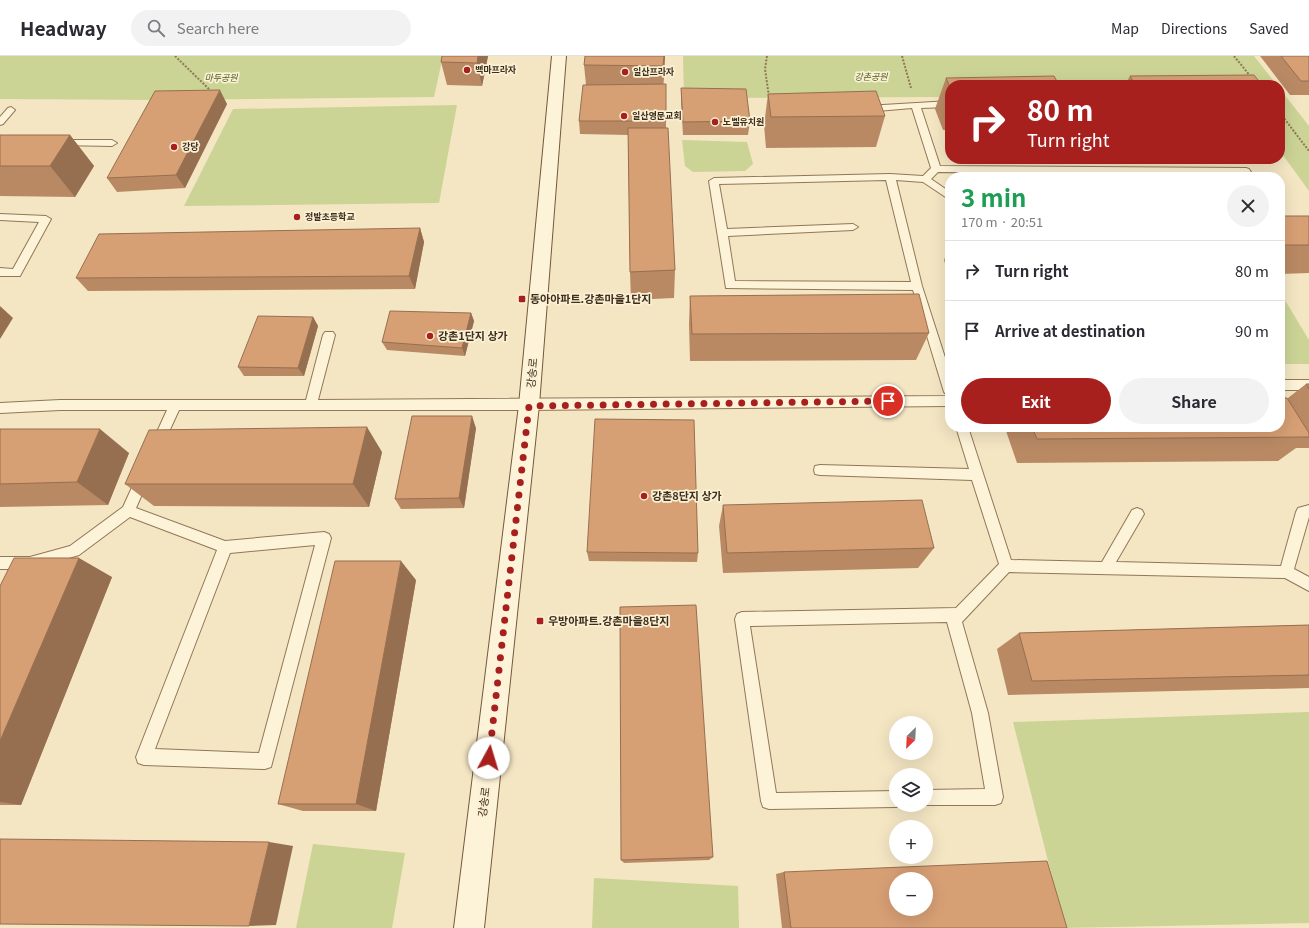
<!DOCTYPE html>
<meta charset="utf-8">
<style>
:root{--surface:#fff;--page:#f2f2f3;--text:#2b2b33;--muted:#7c7c81;--line:#e1e1e2;--accent:#a8201e}
body{margin:0;font-family:Georgia,"Noto Sans KR",serif;background:var(--page);color:var(--text);height:100vh;display:flex;flex-direction:column;font-size:15px;white-space:nowrap}
*{box-sizing:border-box;margin:0}
p{font-size:13px;color:var(--muted)}
.icon{flex:none;width:22px;height:22px;fill:none;stroke:currentColor;stroke-width:2;stroke-linecap:round;stroke-linejoin:round}
.map{position:relative;flex:1;overflow:hidden}
.sheet{position:absolute;left:945px;top:116px;width:340px;height:260px;display:flex;flex-direction:column;background:var(--surface);border-radius:16px;box-shadow:0 4px 16px #0002}
.sheet>*{flex:none}
.hud{position:absolute;left:945px;top:24px;width:340px;height:84px;border-radius:16px;box-shadow:0 4px 16px #0002;background:#a8201e;color:#fff;overflow:hidden}
.needle{width:26px;rotate:204deg}
.buttons{position:absolute;left:889px;top:660px;display:grid;gap:8px}
.buttons a{display:grid;place-items:center;width:44px;height:44px;border-radius:50%;background:var(--surface);box-shadow:0 4px 16px #0002;font-size:20px}
.pin{position:absolute;display:grid;place-items:center;width:34px;height:34px;color:#fff;margin:-17px;border:2px solid #fff;border-radius:50%;box-shadow:0 1px 4px #0007}
.me{position:absolute;width:44px;margin:-22px;rotate:6deg;stroke-linejoin:round;filter:drop-shadow(0 0 3px #0008)}
.turn{display:flex;align-items:center;gap:14px;height:84px;padding:0 16px;font-size:18px}
.turn .icon{width:52px;height:52px;stroke-width:2.5}
.turn b{display:block;font-size:28px;line-height:34px}
.round{display:grid;place-items:center;flex:none;width:42px;height:42px;border-radius:21px;background:var(--page)}
.summary{display:flex;align-items:center;justify-content:space-between;height:68px;padding:0 16px}
h1{font-size:24px;font-weight:700;line-height:30px;color:#1e9e55}
.primary-button{display:flex;gap:8px;margin-top:auto;padding:8px 16px}
.primary-button a{flex:1;height:46px;border-radius:24px;background:var(--accent);color:#fff;font-size:16px;font-weight:700;line-height:46px;text-align:center}
.primary-button a+a{background:var(--page);color:var(--text)}
ul{padding:0;list-style:none}
li{display:flex;align-items:center;gap:12px;height:60px;padding:0 16px;border-top:1px solid var(--line)}
li div{flex:1}
li b{display:block;font-size:15px}
li em{font-style:normal}
header{display:flex;align-items:center;gap:24px;box-sizing:border-box;height:56px;padding:0 20px;background:var(--surface);border-bottom:1px solid var(--line)}
header strong{font-size:19px}
nav{display:flex;gap:22px;margin-inline-start:auto;font-size:14px}
.search{width:280px;height:36px;background:var(--page);display:flex;align-items:center;gap:10px;box-sizing:border-box;padding:0 14px;border-radius:22px;color:var(--muted);font-size:15px}
.map>svg:first-child{display:block}
.green{fill:#cbd495}
.lines{fill:none;stroke-linecap:round;stroke-linejoin:round}
.lane-casing{stroke:#917757;stroke-width:2}
.secondary-casing{stroke:#73583a;stroke-width:2}
.path{stroke:#917757;stroke-width:2;stroke-dasharray:2 1.5;stroke-linecap:butt}
.lane{fill:#fdf3d8;fill-rule:evenodd}
.secondary{fill:#fdf3d8;fill-rule:evenodd}
.wall{fill:#b98964}
.shaded-wall{fill:#966f51}
.building{fill:#d79f74;stroke:#966f51;fill-rule:evenodd}
.route{stroke:#a8201e;stroke-width:7;stroke-dasharray:0 12.6}
.poi-dot{fill:#a8201e;stroke:#faf0d4;stroke-width:1.5}
.labels{text-anchor:middle;stroke-width:3.5;stroke-linejoin:round;paint-order:stroke}
.far-poi-label{font-size:9px;font-weight:bold;fill:#3f2e1d;stroke:#faf0d4;text-anchor:start}
.far-park-label{font-size:9px;font-style:italic;fill:#4d5e20;stroke:#faf0d4}
.poi-label{font-size:11px;font-weight:bold;fill:#3f2e1d;stroke:#faf0d4;text-anchor:start}
.street-label{font-size:11px;fill:#3f2e1d;stroke:#faf0d4}
</style>
<header>
<strong>Headway</strong>
<div class="search"><svg class="icon" aria-label="search" viewBox="0 0 24 24"><circle cx="10" cy="10" r="6"/><path d="M15 15l6 6"/></svg>Search here</div>
<nav><a>Map</a><a>Directions</a><a>Saved</a></nav>
</header>
<div class="map">
<svg width="1309" height="872" viewBox="0 0 1309 872">
<rect width="100%" height="100%" fill="#f4e6c3"/>
<g class="green">
<path d="M0 0H443L434 41 160 44 0 43Z"/>
<path d="M683 0H1254L1277 29H950V41L684 42Z"/>
<path d="M1280 33 1309 70V135L1280 95Z"/>
<path d="M457 49 439 147 184 150 233 53Z"/>
<path d="M682 84 747 86 753 108 745 115 693 116 685 110Z"/>
<path d="M1280 236 1309 284V308H1280Z"/>
<path d="M1309 656V867L1065 872 1013 666Z"/>
<path d="M313 788 405 797 392 872H296Z"/>
<path d="M594 822 738 830 739 872H592Z"/>
</g>
<g class="lines">
<g class="lane-casing">
<g id="lane">
<path d="M950 45V51L921 52 940 110 1246 112 1249 113 1254 121H1244L1243 118 938 116 931 123 950 136V144L923 126 896 124 922 230 950 317V350L529 354H179L161 393 157 394 153 393 151 389 167 354H60L0 357V347L60 344H306L323 279 325 276H333L335 279 318 344 948 340 944 336 913 234 726 232 709 125 714 122 890 118 923 120 931 112 912 52 866 56 862 53 866 50ZM886 124 911 226 735 225 728 180 853 174 858 171 853 168 727 173 719 128Z"/>
<path d="M11 51 15 54 3 68 0 69V61L8 52Z"/>
<path d="M60 84H112L117 87 112 90 57 89 55 87Z"/>
<path d="M0 158 46 160 51 163 20 220H0V212L13 213 39 166 0 164Z"/>
<rect x="1280" y="324" width="29" height="10"/>
<path d="M956 371H968L1011 504 1102 506 1132 454 1137 452 1142 454 1144 458 1116 506 1281 510 1296 456 1298 452 1309 449V461L1294 513 1309 521V535L1285 522 1009 516 962 566 988 657 1003 741 1001 747 995 749H923H926V734L985 733 972 657 947 566 750 570 776 737 896 735V749H901L896 751 769 753 763 751 761 745 735 563 737 558 742 556 956 552 999 508 972 424 820 419 815 418 814 414 815 410 820 409 969 413Z"/>
<path d="M144 415 149 416 150 420 136 452 225 485 324 476 329 478 331 482 271 711 265 713 144 709 138 707 136 701 217 494 130 461 79 499 31 513H0V501H30L70 490 123 451 139 416ZM315 489 259 697 155 693 230 497Z"/>
</g>
</g>
<g class="secondary-casing">
<path id="secondary" d="M552 0H566L539 349 484 872H454L519 349Z"/>
</g>
<g class="path">
<path d="M175 0 212 36"/>
<path d="M767 0 765 13 769 41"/>
<path d="M902 0 911 32"/>
<path d="M1234 0 1251 21"/>
<path d="M1280 57 1309 95"/>
</g>
<use href="#lane" class="lane"/>
<use href="#secondary" class="secondary"/>
</g>
<g class="wall">
<path d="M442 0H488L482 30 447 29 441 6Z"/>
<path d="M585 0H665L663 28H666V72L675 214 674 242 631 244 630 216 628 79 580 78 579 65 586 29 584 9Z"/>
<path d="M1260 0H1309V39H1290Z"/>
<path d="M1130 20 1262 29H1125Z"/>
<path d="M946 22 950 29V74H943L935 53Z"/>
<path d="M681 32 750 65 748 79H683L681 46Z"/>
<path d="M768 38 885 60 876 91 766 92 764 69Z"/>
<path d="M227 48 185 132 117 136 107 122Z"/>
<path d="M0 79H70L94 110 75 141 0 140Z"/>
<path d="M1280 160H1309V217L1280 218Z"/>
<path d="M420 172 424 186 415 233 88 235 76 222Z"/>
<path d="M950 190V225L944 204Z"/>
<path d="M690 240 929 277 916 304 690 305 689 268Z"/>
<path d="M471 257 474 265 465 300 387 294 382 286Z"/>
<path d="M313 261 318 270 304 320H244L238 311Z"/>
<path d="M1306 328H1309V392H1296L1278 405 1017 407 1005 372 1006 371H1280L1288 342Z"/>
<path d="M476 372 464 452 401 453 395 443Z"/>
<path d="M0 373 129 397 108 449 0 451Z"/>
<path d="M382 396 369 451 154 450 125 428Z"/>
<path d="M723 449 934 492 918 512 723 517 719 470Z"/>
<path d="M587 496 698 497 697 506 589 505Z"/>
<path d="M112 521 21 749H0V530Z"/>
<path d="M416 524 376 755H303L278 748Z"/>
<path d="M1309 569V632L1008 639 997 593 1019 577Z"/>
<path d="M713 801 709 804 624 807 621 804Z"/>
<path d="M784 816 1067 872H782L776 818Z"/>
</g>
<g class="shaded-wall">
<path d="M478 0H488L482 30 477 7Z"/>
<path d="M664 0H665L663 33V10Z"/>
<path d="M220 34 227 48 185 132 176 119Z"/>
<path d="M70 79 94 110 75 141 50 110Z"/>
<path d="M420 172 424 186 415 233 409 220Z"/>
<path d="M0 250 13 262 0 283Z"/>
<path d="M471 257 474 265 465 300 462 292Z"/>
<path d="M313 261 318 270 304 320 298 312Z"/>
<path d="M472 360 476 372 464 452 459 442Z"/>
<path d="M367 371 382 396 369 451 353 428Z"/>
<path d="M100 373 129 397 108 449 77 426Z"/>
<path d="M79 502 112 521 21 749 0 746V685Z"/>
<path d="M401 505 416 524 376 755 356 748Z"/>
<path d="M269 786 293 790 276 869 249 870Z"/>
</g>
<g class="building">
<path d="M442 0H478L477 7 441 6Z"/>
<path d="M585 0H664L663 10 584 9Z"/>
<path d="M1281 0H1309V25H1301Z"/>
<path d="M1254 19 1262 29H1135L1130 20Z"/>
<path d="M1054 20 1059 29H950V31L946 22Z"/>
<path d="M666 28V65H579L583 29Z"/>
<path d="M681 32 746 33 750 65 683 66Z"/>
<path d="M220 34 176 119 107 122 155 35Z"/>
<path d="M876 35 885 60 771 61 768 38Z"/>
<path d="M628 72H668L675 214 630 216Z"/>
<path d="M0 79H70L50 110H0Z"/>
<rect x="1280" y="160" width="29" height="29"/>
<path d="M420 172 409 220 76 222 99 178Z"/>
<path d="M919 238 929 277 692 278 690 240Z"/>
<path d="M390 255 471 257 462 292 382 286Z"/>
<path d="M258 260 313 261 298 312 238 311Z"/>
<path d="M1306 328H1309V333Z"/>
<path d="M1280 342H1287L1309 377V381L1037 383 1032 371H1280Z"/>
<path d="M412 360H472L459 442 395 443Z"/>
<path d="M595 363 694 364 698 497 587 496Z"/>
<path d="M367 371 353 428H125L149 374Z"/>
<path d="M0 373H100L77 426 0 428Z"/>
<path d="M922 444 934 492 727 497 723 449Z"/>
<path d="M14 502H79L0 685V530Z"/>
<path d="M335 505H401L356 748H278Z"/>
<path d="M696 549 713 801 621 804 620 551Z"/>
<path d="M1309 569V619L1032 625 1019 577Z"/>
<path d="M0 783 269 786 249 870 0 868Z"/>
<path d="M1047 805 1067 872H791L784 816ZM896 823H926V853H896Z"/>
</g>
<g class="lines">
<path class="route" d="M489 702 529 350 888 345"/>
</g>
<g class="poi-dot">
<circle cx="467" cy="14" r="4"/>
<circle cx="625" cy="16" r="4"/>
<circle cx="624" cy="60" r="4"/>
<circle cx="715" cy="66" r="4"/>
<circle cx="174" cy="91" r="4"/>
<circle cx="297" cy="161" r="4"/>
<rect x="518" y="239" width="8" height="8" rx="2"/>
<circle cx="430" cy="280" r="4"/>
<circle cx="644" cy="440" r="4"/>
<rect x="536" y="561" width="8" height="8" rx="2"/>
</g>
<g class="labels">
<g class="far-poi-label">
<text x="475" y="17">백마프라자</text>
<text x="633" y="19">일산프라자</text>
<text x="632" y="63">일산영문교회</text>
<text x="723" y="69">노벨유치원</text>
<text x="182" y="94">강당</text>
<text x="305" y="164">정발초등학교</text>
</g>
<g class="far-park-label">
<text x="871" y="24">강촌공원</text>
<text x="221" y="25">마두공원</text>
</g>
<g class="poi-label">
<text x="530" y="247">동아아파트.강촌마을1단지</text>
<text x="438" y="284">강촌1단지 상가</text>
<text x="652" y="444">강촌8단지 상가</text>
<text x="548" y="569">우방아파트.강촌마을8단지</text>
</g>
<g class="street-label">
<text transform="translate(532 317) rotate(-85)" y="4">강송로</text>
<text transform="translate(484 746) rotate(-83)" y="4">강송로</text>
</g>
</g>
</svg>
<div class="buttons">
<a><svg class="needle" viewBox="-14 -14 28 28"><path d="M0-13l5 13h-10z" fill="#e53935"/><path d="M0 13l5-13h-10z" fill="#7c7c81"/></svg></a>
<a><svg class="icon" aria-label="layers" viewBox="0 0 24 24"><path d="M12 4l9 5-9 5-9-5zM3 14l9 5 9-5"/></svg></a>
<a>+</a>
<a>−</a>
</div>
<div class="pin" style="left:888px;top:345px;background:#d93025"><svg class="icon" aria-label="arrive" viewBox="0 0 24 24"><path d="M6 21V4h12l-3 4 3 4H6"/></svg></div>
<svg class="me" style="left:489px;top:702px" viewBox="-20 -20 40 40"><circle r="19" fill="#fff"/><path d="M0-13L10 11 0 6-10 11z" fill="#a8201e"/></svg>
<div class="hud">
<div class="turn"><svg class="icon" aria-label="right" viewBox="0 0 24 24"><path d="M7 20v-9h11M14 6l5 5-5 5"/></svg><div><b>80 m</b>Turn right</div></div>
</div>
<section class="sheet">
<div class="summary"><div><h1>3 min</h1><p>170 m · 20:51</p></div><a class="round"><svg class="icon" aria-label="close" viewBox="0 0 24 24"><path d="M6 6l12 12M18 6L6 18"/></svg></a></div>
<ul>
<li><svg class="icon" aria-label="right" viewBox="0 0 24 24"><path d="M7 20v-9h11M14 6l5 5-5 5"/></svg><div><b>Turn right</b></div><em>80 m</em></li>
<li><svg class="icon" aria-label="arrive" viewBox="0 0 24 24"><path d="M6 21V4h12l-3 4 3 4H6"/></svg><div><b>Arrive at destination</b></div><em>90 m</em></li>
</ul>
<div class="primary-button"><a>Exit</a><a>Share</a></div>
</section>
</div>
